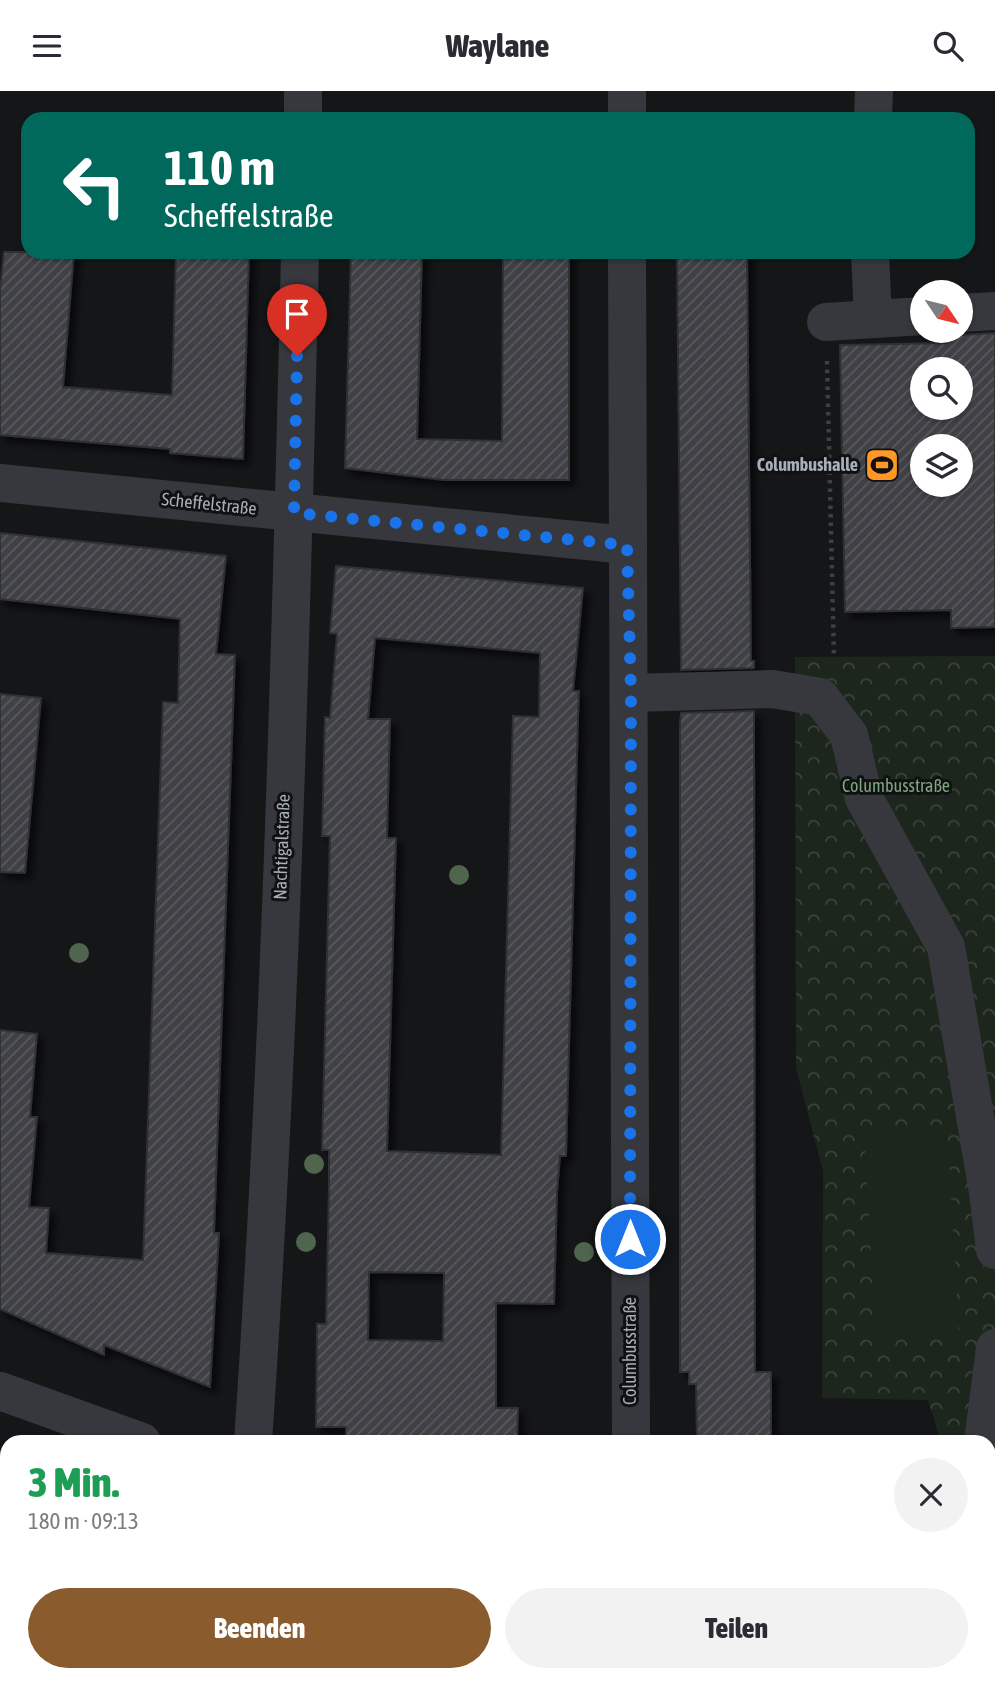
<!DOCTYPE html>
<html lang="de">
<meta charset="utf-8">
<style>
:root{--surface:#fff;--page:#f2f2f3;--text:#2b2b33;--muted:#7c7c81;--accent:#8a5c2d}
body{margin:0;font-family:"Asap Condensed",sans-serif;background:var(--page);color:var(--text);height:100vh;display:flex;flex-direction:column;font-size:26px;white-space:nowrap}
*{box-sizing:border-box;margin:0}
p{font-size:23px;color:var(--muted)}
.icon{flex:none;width:38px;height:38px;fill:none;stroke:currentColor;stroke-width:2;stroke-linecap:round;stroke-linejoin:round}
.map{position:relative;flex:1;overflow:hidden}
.panel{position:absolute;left:0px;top:1344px;width:996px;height:247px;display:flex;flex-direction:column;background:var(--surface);border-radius:21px 21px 0 0;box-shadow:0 2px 5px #0004}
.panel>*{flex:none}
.top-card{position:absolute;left:21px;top:21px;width:954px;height:147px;border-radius:21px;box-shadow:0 2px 5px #0004;background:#00695c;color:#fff;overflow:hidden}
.needle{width:46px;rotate:125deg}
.fabs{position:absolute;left:910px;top:189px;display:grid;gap:14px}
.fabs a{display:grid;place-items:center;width:63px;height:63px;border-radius:50%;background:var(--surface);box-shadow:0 2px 5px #0004;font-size:35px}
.pin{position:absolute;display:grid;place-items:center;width:60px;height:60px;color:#fff;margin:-72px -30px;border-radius:50% 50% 50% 0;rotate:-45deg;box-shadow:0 0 7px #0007}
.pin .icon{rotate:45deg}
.me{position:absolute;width:77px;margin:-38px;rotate:0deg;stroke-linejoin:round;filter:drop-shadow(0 0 5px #0008)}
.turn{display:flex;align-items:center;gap:24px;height:147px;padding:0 28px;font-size:32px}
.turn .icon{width:91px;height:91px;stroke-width:2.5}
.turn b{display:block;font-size:49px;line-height:60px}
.round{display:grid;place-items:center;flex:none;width:74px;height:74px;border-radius:37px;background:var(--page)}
.headline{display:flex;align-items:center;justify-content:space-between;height:119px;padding:0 28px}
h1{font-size:42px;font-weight:800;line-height:52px;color:#1e9e55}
.primary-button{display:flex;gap:14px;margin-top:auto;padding:14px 28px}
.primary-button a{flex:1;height:80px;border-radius:42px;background:var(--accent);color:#fff;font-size:28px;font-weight:800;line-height:80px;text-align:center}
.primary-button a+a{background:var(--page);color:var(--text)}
header{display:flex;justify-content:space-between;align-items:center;height:91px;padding:0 28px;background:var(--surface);font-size:32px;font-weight:800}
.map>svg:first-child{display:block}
.park{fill:url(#park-crowns)}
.pitch{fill:#1d261d}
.building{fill:url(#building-hatch);stroke:#2f3034;stroke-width:2;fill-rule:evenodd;filter:url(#shadow)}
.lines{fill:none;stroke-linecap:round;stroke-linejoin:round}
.path{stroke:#3c3f44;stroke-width:4.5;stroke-dasharray:3.5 5;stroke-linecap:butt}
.minor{stroke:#36383d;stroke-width:38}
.tree{fill:#4f654e}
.route{stroke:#1a73e8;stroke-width:12;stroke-dasharray:0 21.6}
.labels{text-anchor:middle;stroke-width:6;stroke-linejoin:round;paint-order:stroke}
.poi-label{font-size:18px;font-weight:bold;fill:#a6aeb9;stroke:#101113;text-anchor:end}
.street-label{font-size:18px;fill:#a6aeb9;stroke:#101113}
.park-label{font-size:18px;fill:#7ea67b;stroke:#101113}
</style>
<header><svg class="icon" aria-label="menu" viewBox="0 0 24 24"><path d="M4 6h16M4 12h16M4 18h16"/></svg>Waylane<svg class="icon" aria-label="search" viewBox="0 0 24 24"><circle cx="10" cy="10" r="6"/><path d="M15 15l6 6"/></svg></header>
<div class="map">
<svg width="995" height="1590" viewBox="0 0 995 1590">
<defs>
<pattern id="park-crowns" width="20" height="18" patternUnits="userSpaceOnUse" patternTransform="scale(1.75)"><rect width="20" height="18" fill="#1d261d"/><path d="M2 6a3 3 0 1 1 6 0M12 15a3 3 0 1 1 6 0" fill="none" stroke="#3b433c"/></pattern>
<pattern id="building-hatch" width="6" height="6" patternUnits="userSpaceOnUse" patternTransform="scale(1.75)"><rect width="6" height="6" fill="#3f4145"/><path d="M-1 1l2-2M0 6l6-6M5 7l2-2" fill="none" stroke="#585a5e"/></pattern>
<filter id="shadow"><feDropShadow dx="6" dy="6" stdDeviation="3.5" flood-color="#0009"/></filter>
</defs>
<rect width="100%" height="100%" fill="#151618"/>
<path class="park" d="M995 565V1381L990 1402 995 1421V1484L989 1486V1351H941L928 1309 822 1307 823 1080 796 977 795 566Z"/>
<path class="pitch" d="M947 1033 959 1242 876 1247 864 1038Z"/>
<g class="building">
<path d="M4 161H74L63 296 172 304 176 161H249L243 368 170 362V358L0 344V200Z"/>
<path d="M351 161H422L417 348 502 350 503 161H569V389H444L345 377Z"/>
<path d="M677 161H747L751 570H754V577L681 579Z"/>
<path d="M947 240 962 244 995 242V536L951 537V519L845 521 840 254 947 252ZM922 278H961V317H922ZM922 355H961V394H922Z"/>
<path d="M0 442 226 465 216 563 235 564 214 1142H219L210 1296 104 1254V1264L0 1218V939L37 943 30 1026H37L29 1116 49 1117 46 1162 143 1169 163 611 178 612 180 528 0 508Z"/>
<path d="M336 475 583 497 573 600H579L578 627 566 1065H560L557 1101 554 1213 496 1212V1317H518L517 1351 346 1350V1336H316L317 1233H326L329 1096V1059H322L330 745H322L325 626 330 627 337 543 330 542ZM375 547 540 562 539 626 513 625 501 1064 387 1060 396 747H387L390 628H368ZM369 1181 444 1182 443 1250 368 1249Z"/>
<path d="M0 603 41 607 25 782 0 781Z"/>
<path d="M754 620 755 1281H771V1351H697L696 1293H689V1281H680V632L681 622Z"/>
</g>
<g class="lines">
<g class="path">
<path d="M827 270 834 566"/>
<path d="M0 1514 7 1517"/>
<path d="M101 1584 114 1590"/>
<path d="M31 1590 57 1584"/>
</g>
<g class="minor">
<path d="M303 28V0"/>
<path d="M627 28V0"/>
<path d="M873 28 874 0"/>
<path d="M627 161 631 1351"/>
<path d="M870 161 873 228"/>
<path d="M961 222 995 220"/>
<path d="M826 231 922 225"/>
<path d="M0 392 627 454"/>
<path d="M631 602 773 598 820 606 849 644 864 707 946 856 988 1101 995 1159"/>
<path d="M0 1300 142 1351"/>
<path d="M253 1351C280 955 291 558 300 161"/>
<path d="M983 1351 995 1257"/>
<path d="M989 1435 995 1456"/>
<path d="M989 1563 995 1561"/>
<path d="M695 1584 706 1590"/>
<path d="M280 1590 282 1584"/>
<path d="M874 1590 901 1584"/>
</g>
</g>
<g class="tree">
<circle cx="459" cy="784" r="10"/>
<circle cx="79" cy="862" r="10"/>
<circle cx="314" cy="1073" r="10"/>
<circle cx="306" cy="1151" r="10"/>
<circle cx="584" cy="1161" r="10"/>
</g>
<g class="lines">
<path class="route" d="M297 265 294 422 627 454 631 602 630 1148"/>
</g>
<defs>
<g id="stadium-square" transform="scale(1.75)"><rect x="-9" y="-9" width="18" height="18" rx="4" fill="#ff9826" stroke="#101113"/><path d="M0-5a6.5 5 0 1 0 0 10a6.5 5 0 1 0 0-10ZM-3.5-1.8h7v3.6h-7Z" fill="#111"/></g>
</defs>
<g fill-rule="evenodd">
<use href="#stadium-square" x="882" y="374"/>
</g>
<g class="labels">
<g class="poi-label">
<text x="858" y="380">Columbushalle</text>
</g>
<g class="street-label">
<text transform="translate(209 413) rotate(6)" y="6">Scheffelstraße</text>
<text transform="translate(282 756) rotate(-88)" y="6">Nachtigalstraße</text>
<text transform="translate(630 1260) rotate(-90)" y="6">Columbusstraße</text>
</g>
<g class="park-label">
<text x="896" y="701">Columbusstraße</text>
</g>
</g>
</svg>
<div class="fabs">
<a><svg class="needle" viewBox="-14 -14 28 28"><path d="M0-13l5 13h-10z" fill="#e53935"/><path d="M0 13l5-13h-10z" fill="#7c7c81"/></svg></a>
<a><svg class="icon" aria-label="search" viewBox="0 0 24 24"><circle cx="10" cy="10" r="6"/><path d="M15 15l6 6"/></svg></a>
<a><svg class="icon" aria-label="layers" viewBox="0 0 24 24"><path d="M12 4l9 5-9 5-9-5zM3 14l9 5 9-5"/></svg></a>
</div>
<div class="pin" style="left:297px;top:265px;background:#d93025"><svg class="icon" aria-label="arrive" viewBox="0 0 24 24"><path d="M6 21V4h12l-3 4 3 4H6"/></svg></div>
<svg class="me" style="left:630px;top:1148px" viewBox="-20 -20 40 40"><circle r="17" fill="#1a73e8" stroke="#fff" stroke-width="3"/><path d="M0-11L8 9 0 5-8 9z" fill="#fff"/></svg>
<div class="top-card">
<div class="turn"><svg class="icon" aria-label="left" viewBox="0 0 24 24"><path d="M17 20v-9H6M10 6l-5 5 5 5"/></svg><div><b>110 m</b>Scheffelstraße</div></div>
</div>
<section class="panel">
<div class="headline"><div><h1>3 Min.</h1><p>180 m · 09:13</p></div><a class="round"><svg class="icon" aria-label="close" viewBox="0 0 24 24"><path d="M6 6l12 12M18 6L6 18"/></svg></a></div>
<div class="primary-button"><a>Beenden</a><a>Teilen</a></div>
</section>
</div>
